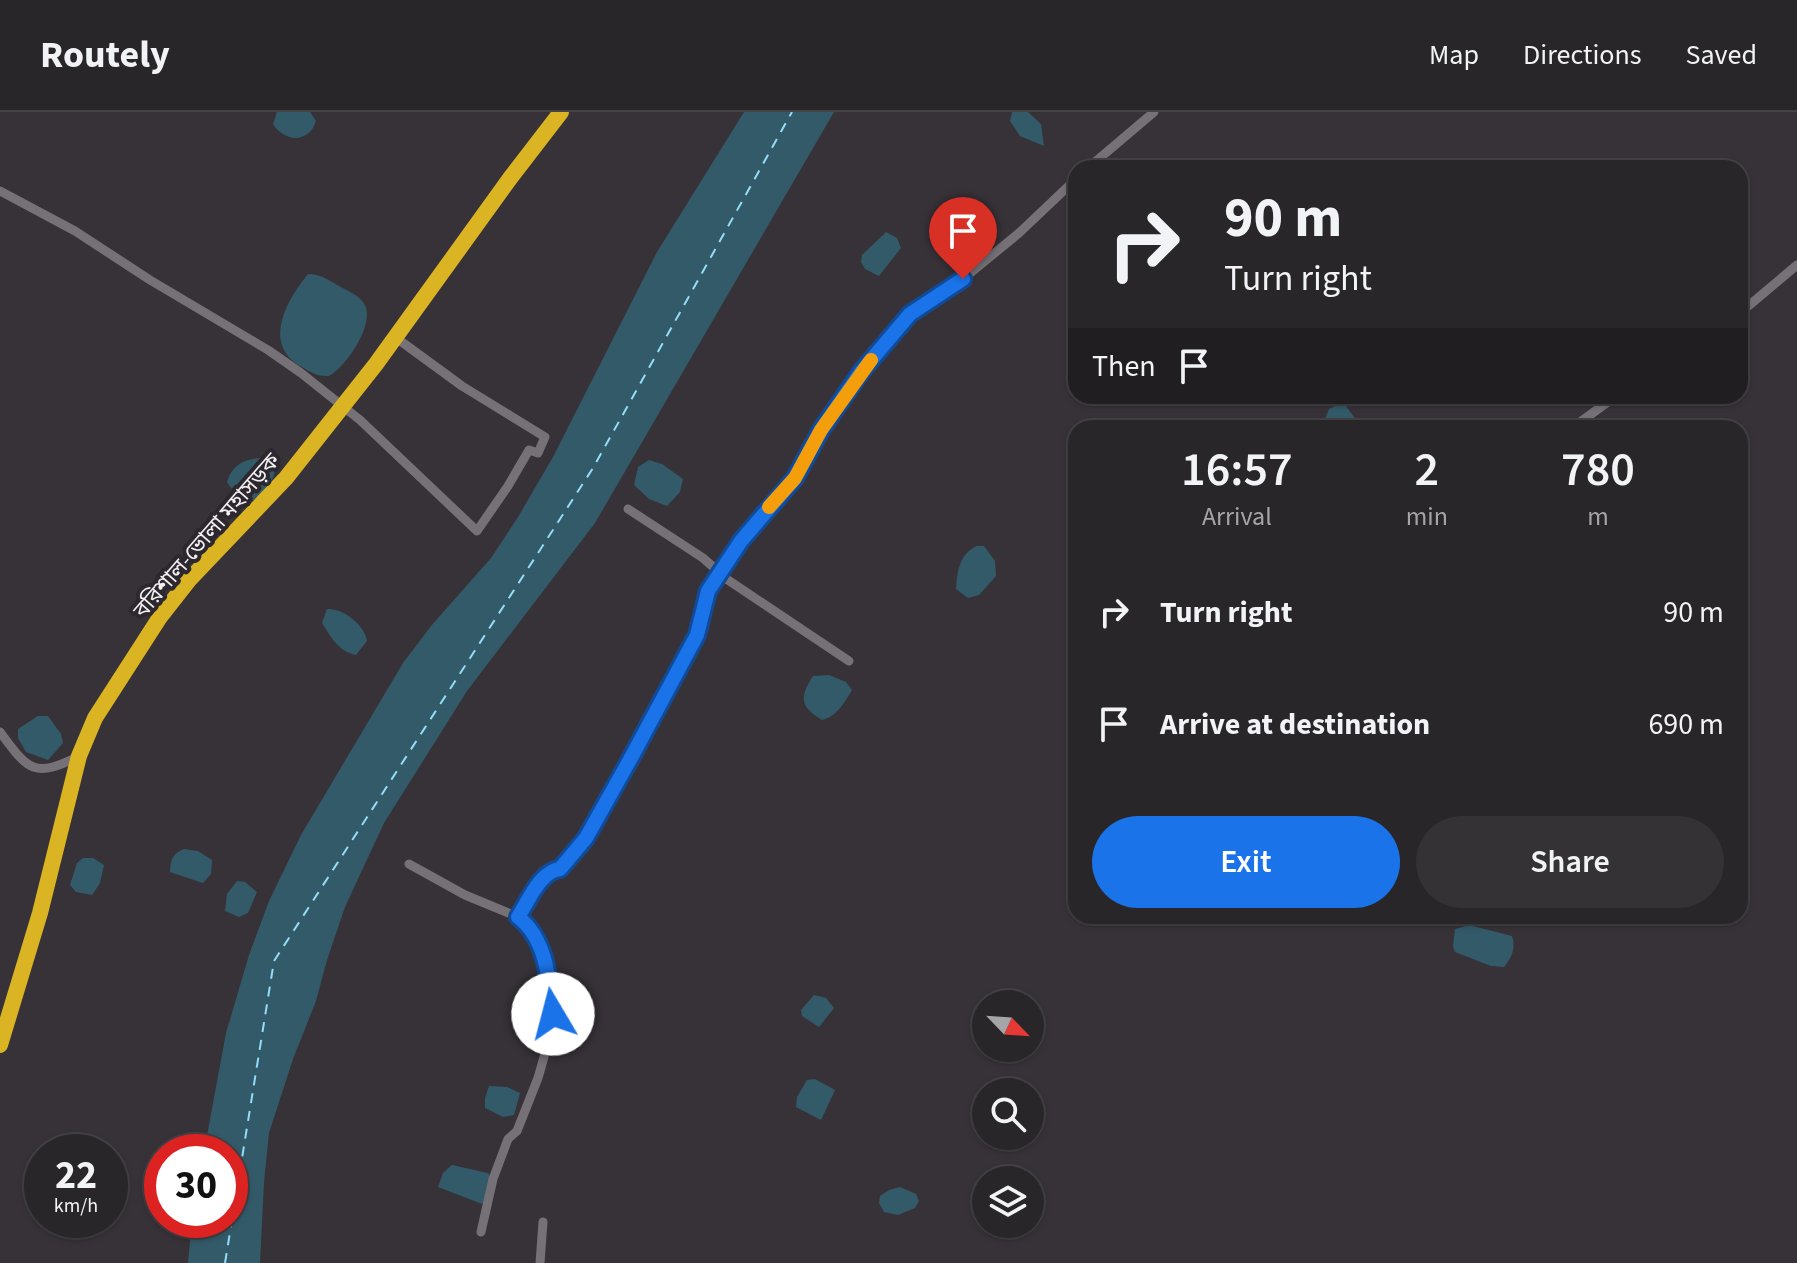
<!DOCTYPE html>
<meta charset="utf-8">
<style>
:root{--surface:#29262a;--page:#353236;--text:#f1f3f6;--muted:#a5a5a8;--line:#454347;--accent:#1a73e8}
body{margin:0;font-family:"Source Sans 3","Noto Sans Bengali",sans-serif;background:var(--page);color:var(--text);height:100vh;display:flex;flex-direction:column;font-size:30px;white-space:nowrap}
*{box-sizing:border-box;margin:0}
p{font-size:26px;color:var(--muted)}
.icon{flex:none;width:44px;height:44px;fill:none;stroke:currentColor;stroke-width:2;stroke-linecap:round;stroke-linejoin:round}
.map{position:relative;flex:1;overflow:hidden}
.drawer{position:absolute;left:1068px;top:308px;width:680px;height:504px;display:flex;flex-direction:column;background:var(--surface);border-radius:24px;box-shadow:0 2px 6px #0004,0 0 0 2px var(--line)}
.drawer>*{flex:none}
.top-card{position:absolute;left:1068px;top:48px;width:680px;height:244px;border-radius:24px;box-shadow:0 2px 6px #0004,0 0 0 2px var(--line);background:#29262a;color:var(--text);overflow:hidden}
.needle{width:52px;rotate:115deg}
.fabs{position:absolute;left:972px;top:878px;display:grid;gap:16px}
.fabs a{display:grid;place-items:center;width:72px;height:72px;border-radius:50%;background:var(--surface);box-shadow:0 2px 6px #0004,0 0 0 2px var(--line);font-size:40px}
.speed{position:absolute;left:24px;top:1022px;display:flex;gap:16px;font-size:40px;font-weight:700;text-align:center}
.speed>*{display:grid;place-content:center;width:104px;height:104px;border-radius:50%;background:var(--surface);box-shadow:0 2px 6px #0004,0 0 0 2px var(--line);line-height:1}
.speed small{font-size:20px;font-weight:400}
.speed .limit{border:12px solid #d22;background:#fff;color:#111}
.pin{position:absolute;display:grid;place-items:center;width:68px;height:68px;color:#fff;margin:-82px -34px;border-radius:50% 50% 50% 0;rotate:-45deg;box-shadow:0 0 8px #0007}
.pin .icon{rotate:45deg}
.me{position:absolute;width:88px;margin:-44px;rotate:352deg;stroke-linejoin:round;filter:drop-shadow(0 0 6px #0008)}
.turn{display:flex;align-items:center;gap:28px;height:168px;padding:0 24px;font-size:36px}
.turn .icon{width:104px;height:104px;stroke-width:2.5}
.turn b{display:block;font-size:56px;line-height:68px}
.then{display:flex;align-items:center;height:76px;padding:0 24px;background:#0003;gap:16px;font-size:30px}
.eta{display:flex;justify-content:space-evenly;align-items:center;height:136px;text-align:center}
.eta b{font-size:48px;font-weight:600;line-height:56px}
.cta{display:flex;gap:16px;margin-top:auto;padding:16px 24px}
.cta a{flex:1;height:92px;border-radius:48px;background:var(--accent);color:#fff;font-size:32px;font-weight:600;line-height:92px;text-align:center}
.cta a+a{background:var(--page);color:var(--text)}
ul{padding:0;list-style:none}
li{display:flex;align-items:center;gap:24px;height:112px;padding:0 24px}
li div{flex:1}
li b{display:block;font-size:30px}
li em{font-style:normal}
header{display:flex;align-items:center;gap:48px;box-sizing:border-box;height:112px;padding:0 40px;background:var(--surface);border-bottom:2px solid var(--line)}
header strong{font-size:38px}
nav{display:flex;gap:44px;margin-inline-start:auto;font-size:28px}
.map>svg:first-child{display:block}
.water{fill:#335a69}
.lines{fill:none;stroke-linecap:round;stroke-linejoin:round}
.ferry{stroke:#95dcf7;stroke-width:2;stroke-dasharray:10 8;stroke-linecap:butt}
.street{stroke:#767077;stroke-width:9}
.highway{stroke:#dbb423;stroke-width:16}
.route-casing{stroke:#114b97;stroke-width:20}
.route{stroke:#1a73e8;stroke-width:14}
.slow{stroke:#f59e0b;stroke-width:14}
.labels{text-anchor:middle;stroke-width:8;stroke-linejoin:round;paint-order:stroke}
.street-label{font-size:22px;fill:#f3f0f4;stroke:#2d282e}
</style>
<header>
<strong>Routely</strong>
<nav><a>Map</a><a>Directions</a><a>Saved</a></nav>
</header>
<div class="map">
<svg width="1797" height="1151" viewBox="0 0 1797 1151">
<rect width="100%" height="100%" fill="#373238"/>
<g class="water">
<path d="M277 0H310L316 9C309 32 284 30 273 12Z"/>
<path d="M744 0H834L595 411 467 579 384 711 345 795 327 848 316 889 293 947 269 1021 264 1070 260 1151H188L192 1108H230V1040H204L226 921 249 843 269 789 301 723 403 551 431 514 491 446 518 405 553 345 657 140Z"/>
<path d="M1012 0H1028L1041 12 1044 34 1020 24 1010 9Z"/>
<path d="M886 120 897 126 901 136 879 164 865 157 861 150 862 143Z"/>
<path d="M308 162C320 162 327 167 337 173 346 178 357 182 363 190 378 209 346 255 329 264 317 265 309 259 300 254 262 231 287 188 308 162Z"/>
<path d="M1343 290 1362 316H1326L1323 312 1329 297Z"/>
<path d="M261 346 275 355C275 370 264 379 254 388 242 388 233 380 227 370 232 353 244 347 261 346Z"/>
<path d="M649 348 662 352 683 367 680 380 667 394 649 387 634 373 638 355Z"/>
<path d="M977 434H984L995 449 996 464 979 483 968 486 956 477C957 460 959 442 977 434Z"/>
<path d="M327 497C343 496 365 513 367 529L356 543C338 539 331 525 322 511Z"/>
<path d="M829 563 846 570 852 578C845 590 836 605 822 608 800 595 799 585 813 564Z"/>
<path d="M38 604H48L61 622 63 631 48 648 26 640 18 626V617Z"/>
<path d="M184 737 198 739 212 748 211 762 203 771 170 760C170 748 173 741 184 737Z"/>
<path d="M83 746H93L104 753 100 771 92 783 76 780 70 773 77 751Z"/>
<path d="M237 769 245 770 257 780 248 801 239 805 225 799 227 782Z"/>
<path d="M1469 813 1512 824C1516 836 1512 845 1504 855L1491 854 1455 840 1453 834 1455 817Z"/>
<path d="M528 879 544 882 546 886 538 916 529 920 514 915C514 901 515 886 528 879Z"/>
<path d="M814 883 826 886 834 896 819 915 802 904 801 898Z"/>
<path d="M815 967 835 978 821 1008 796 995 797 985 807 968Z"/>
<path d="M489 974 507 975 520 981 514 1003 503 1005 485 996V986Z"/>
<path d="M452 1053 488 1061 492 1067 487 1088 482 1092 438 1075 443 1061Z"/>
<path d="M900 1075 916 1082 919 1089 915 1096 898 1103 884 1100 879 1091 880 1084 889 1078Z"/>
</g>
<g class="lines">
<path class="ferry" d="M225 1151 274 849 593 356 792 0"/>
<g class="street">
<path d="M1088 56 1154 0"/>
<path d="M0 79 75 119 150 168 268 238 301 261 360 308 477 419 508 374 529 338 538 341 545 325 462 274 395 225"/>
<path d="M1740 201 1797 153"/>
<path d="M1572 316 1616 284"/>
<path d="M628 397 703 446 728 468 849 549"/>
<path d="M0 620C28 658 34 667 79 644"/>
<path d="M409 752 465 783 518 805C528 790 540 759 560 757L586 726 681 555 697 523 705 487 715 466 751 414 783 382 795 366 821 318 861 260 910 202 963 167 1019 121 1076 67"/>
<path d="M481 1120 493 1067 508 1027 517 1019 538 966 550 924 553 902 543 845 536 826 518 805"/>
<path d="M540 1151 543 1110"/>
</g>
<path class="highway" d="M0 933 40 801 79 644 95 606 160 505 189 468 286 366 376 252 511 65 561 0"/>
</g>
<g class="lines">
<g class="route-casing">
<path id="route" d="M553 902C549 869 547 827 518 805 528 790 540 759 560 757L586 726 632 644 697 523 708 479 741 429 795 366 821 318 861 260 910 202 963 167"/>
</g>
<use href="#route" class="route"/>
<path class="slow" d="M769 395 795 366 821 318 871 248"/>
</g>
<g class="labels">
<g class="street-label">
<text transform="translate(206 423) rotate(-49)" y="8">বরিশাল-ভোলা মহাসড়ক</text>
</g>
</g>
</svg>
<div class="fabs">
<a><svg class="needle" viewBox="-14 -14 28 28"><path d="M0-13l5 13h-10z" fill="#e53935"/><path d="M0 13l5-13h-10z" fill="#a5a5a8"/></svg></a>
<a><svg class="icon" aria-label="search" viewBox="0 0 24 24"><circle cx="10" cy="10" r="6"/><path d="M15 15l6 6"/></svg></a>
<a><svg class="icon" aria-label="layers" viewBox="0 0 24 24"><path d="M12 4l9 5-9 5-9-5zM3 14l9 5 9-5"/></svg></a>
</div>
<div class="speed"><div>22<small>km/h</small></div><div class="limit">30</div></div>
<div class="pin" style="left:963px;top:167px;background:#d93025"><svg class="icon" aria-label="arrive" viewBox="0 0 24 24"><path d="M6 21V4h12l-3 4 3 4H6"/></svg></div>
<svg class="me" style="left:553px;top:902px" viewBox="-20 -20 40 40"><circle r="19" fill="#fff"/><path d="M0-13L10 11 0 6-10 11z" fill="#1a73e8"/></svg>
<div class="top-card">
<div class="turn"><svg class="icon" aria-label="right" viewBox="0 0 24 24"><path d="M7 20v-9h11M14 6l5 5-5 5"/></svg><div><b>90 m</b>Turn right</div></div>
<div class="then">Then<svg class="icon" aria-label="arrive" viewBox="0 0 24 24"><path d="M6 21V4h12l-3 4 3 4H6"/></svg></div>
</div>
<section class="drawer">
<div class="eta">
<div><b>16:57</b><p>Arrival</p></div>
<div><b>2</b><p>min</p></div>
<div><b>780</b><p>m</p></div>
</div>
<ul>
<li><svg class="icon" aria-label="right" viewBox="0 0 24 24"><path d="M7 20v-9h11M14 6l5 5-5 5"/></svg><div><b>Turn right</b></div><em>90 m</em></li>
<li><svg class="icon" aria-label="arrive" viewBox="0 0 24 24"><path d="M6 21V4h12l-3 4 3 4H6"/></svg><div><b>Arrive at destination</b></div><em>690 m</em></li>
</ul>
<div class="cta"><a>Exit</a><a>Share</a></div>
</section>
</div>
